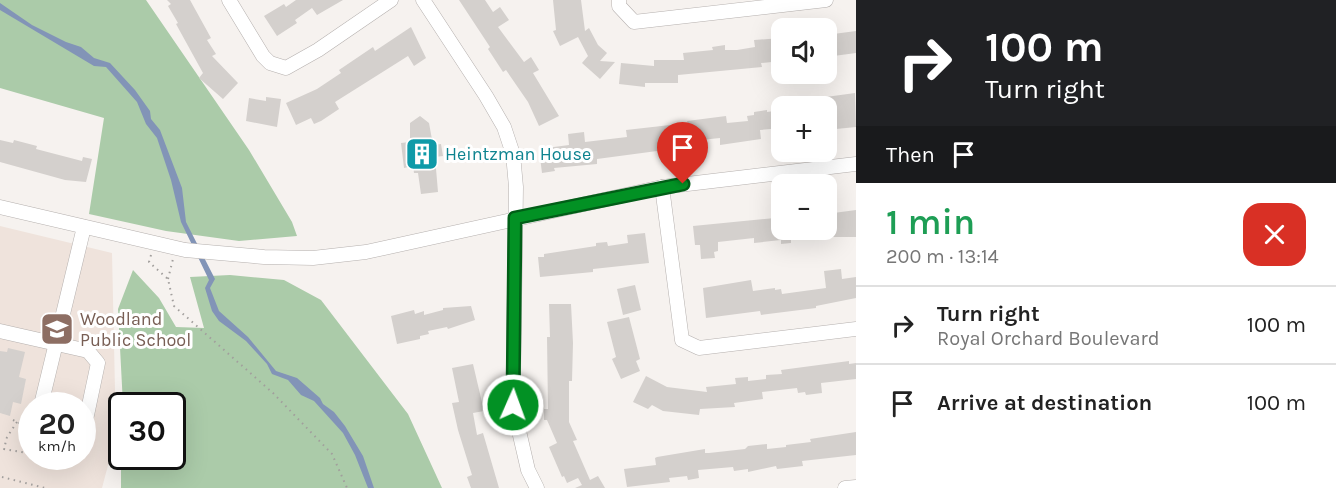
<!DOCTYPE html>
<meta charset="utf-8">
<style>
:root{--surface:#fff;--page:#f6f6f6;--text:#222;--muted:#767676;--line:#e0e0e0}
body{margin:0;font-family:Karla,sans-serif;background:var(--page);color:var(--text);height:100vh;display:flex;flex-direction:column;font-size:22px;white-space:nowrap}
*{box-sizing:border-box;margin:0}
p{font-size:20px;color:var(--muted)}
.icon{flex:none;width:33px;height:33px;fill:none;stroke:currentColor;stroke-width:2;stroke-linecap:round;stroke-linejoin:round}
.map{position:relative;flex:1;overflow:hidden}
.side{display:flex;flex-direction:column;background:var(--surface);width:480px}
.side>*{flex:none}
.banner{background:#202124;color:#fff;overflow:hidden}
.controls{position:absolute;left:771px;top:18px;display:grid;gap:12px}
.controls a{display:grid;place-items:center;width:66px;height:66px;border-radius:12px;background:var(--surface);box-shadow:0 6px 24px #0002;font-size:30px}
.speed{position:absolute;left:18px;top:392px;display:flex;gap:12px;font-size:30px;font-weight:700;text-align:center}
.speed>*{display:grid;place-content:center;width:78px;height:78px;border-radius:50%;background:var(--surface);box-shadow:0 6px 24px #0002;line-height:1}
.speed small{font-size:15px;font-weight:400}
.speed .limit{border:3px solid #111;border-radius:9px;background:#fff;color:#111}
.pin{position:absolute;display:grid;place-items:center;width:51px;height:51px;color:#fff;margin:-62px -26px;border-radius:50% 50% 50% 0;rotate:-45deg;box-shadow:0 0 6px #0007}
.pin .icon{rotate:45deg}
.me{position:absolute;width:66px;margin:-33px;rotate:2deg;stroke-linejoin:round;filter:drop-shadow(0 0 4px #0008)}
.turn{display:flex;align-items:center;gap:21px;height:126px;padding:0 30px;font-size:27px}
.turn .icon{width:78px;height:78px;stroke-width:2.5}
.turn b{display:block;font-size:42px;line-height:51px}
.then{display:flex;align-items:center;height:57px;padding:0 30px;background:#0003;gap:12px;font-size:22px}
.round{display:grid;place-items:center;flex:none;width:63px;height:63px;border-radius:18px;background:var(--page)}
.overview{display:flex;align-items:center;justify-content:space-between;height:102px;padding:0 30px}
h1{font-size:36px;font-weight:600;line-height:45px;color:#1e9e55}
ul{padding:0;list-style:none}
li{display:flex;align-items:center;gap:18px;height:78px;padding:0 30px;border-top:2px solid var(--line)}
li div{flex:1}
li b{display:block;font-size:22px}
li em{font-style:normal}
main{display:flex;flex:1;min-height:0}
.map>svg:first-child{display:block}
.built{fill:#efe3dc;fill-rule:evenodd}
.forest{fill:#abcba9}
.water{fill:#8294b7}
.building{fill:#d4d0cd}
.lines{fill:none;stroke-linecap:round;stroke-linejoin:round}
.minor-casing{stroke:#b5b0ae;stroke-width:15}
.path{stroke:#a19e9c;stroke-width:2;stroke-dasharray:1.5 4.5;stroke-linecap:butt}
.minor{stroke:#fff;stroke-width:14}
.route-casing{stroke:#015e17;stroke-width:15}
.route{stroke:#029124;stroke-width:10}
.labels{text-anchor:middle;stroke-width:6;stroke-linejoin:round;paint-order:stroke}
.culture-label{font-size:18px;fill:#0d838f;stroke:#fff;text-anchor:start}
.education-label{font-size:18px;fill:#785e54;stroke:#fff;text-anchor:start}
</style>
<main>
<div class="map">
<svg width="856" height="488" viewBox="0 0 856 488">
<rect width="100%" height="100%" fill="#f6f2ef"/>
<path class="built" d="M0 226 112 253 116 435 102 488H0ZM32 405H82V456H32Z"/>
<g class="forest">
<path d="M0 0H146L249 150 292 222 297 236 239 241 166 231 89 214 104 118 0 88Z"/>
<path d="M133 270 159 298 176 327 204 328 190 277 230 275 284 280 321 300 408 414 442 488H121V469L112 417 121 410 122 456H172V405H123L118 309Z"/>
</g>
<path class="water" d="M0 3 32 25 66 42 81 47 94 58 110 63 135 90 150 111 151 119 160 130 182 188 186 222 215 279 210 288 219 311 248 337 276 371 297 378 320 398 323 404 334 412 345 426 363 456 374 488H368L355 455 343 433 314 401 301 395 288 380 272 374 267 364 246 341 219 321 212 311 205 288 209 280 181 222 171 180 157 138 146 124 137 102 106 67 94 66 0 10Z"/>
<g class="building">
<path d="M167 0H190L211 38 207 40 216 54 212 56 238 83 223 99 199 78 203 73 176 24 178 23 168 6 171 4Z"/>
<path d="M296 0H343L317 15 312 8 295 20 297 23 277 36 264 16 284 4 286 7Z"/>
<path d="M459 0H485L493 12 500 7 509 20 498 27 524 62 531 57 539 70 533 73 559 116 539 126 528 102 506 70 503 72 488 49 490 47Z"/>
<path d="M553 0H581L585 31 589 28 598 45 607 53 600 61 615 62 600 79 582 63 588 56 578 37 560 46 553 31 556 30Z"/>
<path d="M411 27 426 58 414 66 408 56 335 102 339 109 321 121 314 124 311 118 296 125 286 103 317 89 341 73 339 70 373 47 375 51Z"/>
<path d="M856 31V53L826 57V35Z"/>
<path d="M782 38V61L761 63 762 67 678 75V83H645V87L619 84 621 63 654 66V60H684L683 53 713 50 712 47 725 45V50H737L755 47 754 40Z"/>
<path d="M855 93 856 127 826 130V106H804V100Z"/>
<path d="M266 97 281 99 277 127 246 121 249 98 266 101Z"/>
<path d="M767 110V112L782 110V128L760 130 761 139 720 145V138L701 140V145L690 146V142L672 144V149L597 159V164L554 168 555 171 542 173 539 149 569 145 568 134 584 132 585 142 627 137 626 130 688 123 687 121 726 116 727 123 748 121 747 116 754 115V112Z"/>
<path d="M420 116 429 123 433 145 441 144 443 156 435 157 438 192 421 194 418 173H414L413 166 404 168 401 143 410 142V123Z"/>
<path d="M0 140 13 143 14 140 37 146 36 149 82 161 83 157 92 159 86 182 65 180 0 162Z"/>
<path d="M856 210V237H826V214Z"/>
<path d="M775 218V220L782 219V230H816V236L791 239V243L781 244V240L754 243V238L718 242V251L714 252 715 258 701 259 700 245H695L693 226Z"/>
<path d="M645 233 649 263 593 269V272L540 277 538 257H544V254L596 246V243L607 242 608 246 628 243 627 235Z"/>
<path d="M841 269 842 279 856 277V298L816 306V308L761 315 760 311 706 318 703 288 751 280 753 291 775 288V290L781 289 782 294 826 288 824 271Z"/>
<path d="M635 285 641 310 623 315 617 289Z"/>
<path d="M549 304H571L573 343 572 381H569V422L577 440 573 441 590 480 598 476 605 488H575L582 485 578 478 567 483 564 476 562 477 549 447 557 443 547 420H544V409H548L547 337H550Z"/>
<path d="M471 306 475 320 448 329 447 327 428 331 429 334 420 336V339L397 344 391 316 414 310 415 314 424 311V315L443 310V308Z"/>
<path d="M629 317 640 359 636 361 640 371 621 379 612 359 616 357 607 322Z"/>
<path d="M8 348 25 352 19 377 26 379 21 404 13 402 10 416 0 413V351L7 352Z"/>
<path d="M849 361V364L856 363V379L821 383 822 393 806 395 805 392 798 393 797 388 762 392 763 399 734 403 735 407 700 409 699 415 663 411 652 405 648 409 633 402 646 376 667 387 707 392 706 387 736 384 735 378 748 377V381L766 379V375L782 374 781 370Z"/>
<path d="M473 364 484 411 473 413 477 435 483 433 499 488H471L467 477 472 475 458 430 452 403 459 402 452 368Z"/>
<path d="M856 432V455L802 461 803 466 777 469 776 466 748 472V469L734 471 733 467 698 470 699 478 688 480 687 476 669 478 670 482 627 487 624 469 656 465 655 458 657 457 705 449V453H709L745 449 748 446 767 444V449L786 447V445L811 442 810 439Z"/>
</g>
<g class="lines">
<g class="minor-casing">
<g id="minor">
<path d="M229 0 263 56 270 63 286 68 318 50 391 0"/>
<path d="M423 0 486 96 504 127 513 154 516 187 513 405 528 470 537 488"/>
<path d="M619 0V6L634 22 826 0"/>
<path d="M662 187 682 340 699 348 856 329"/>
<path d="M0 207 185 250 264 257 313 258 366 252 662 187 856 164"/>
<path d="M0 331 88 351 98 363 87 415 82 417"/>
<path d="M41 405 84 227"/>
<path d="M845 488 856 487"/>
</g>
</g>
<g class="path">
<path d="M151 255 149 262 168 279 174 306 273 393 332 454 347 488"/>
<path d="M168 279 173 259"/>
<path d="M13 420 32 429"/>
<path d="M17 422 7 437 4 449 32 454"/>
<path d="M42 456 68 461 73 456"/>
<path d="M2 477 45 488"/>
</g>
<use href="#minor" class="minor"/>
</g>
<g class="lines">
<g class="route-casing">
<path id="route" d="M513 405 515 218 683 184"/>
</g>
<use href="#route" class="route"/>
</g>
<defs>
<g id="building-square" transform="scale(1.725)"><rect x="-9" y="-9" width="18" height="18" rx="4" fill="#0f9aa8" stroke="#fff"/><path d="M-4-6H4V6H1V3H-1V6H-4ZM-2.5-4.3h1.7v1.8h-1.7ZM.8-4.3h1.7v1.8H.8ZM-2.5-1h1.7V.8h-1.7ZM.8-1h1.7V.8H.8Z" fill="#fff"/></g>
<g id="school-square" transform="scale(1.725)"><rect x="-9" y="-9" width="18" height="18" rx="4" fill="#8d6e63" stroke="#fff"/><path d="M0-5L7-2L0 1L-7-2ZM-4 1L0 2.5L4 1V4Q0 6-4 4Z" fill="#fff"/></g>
</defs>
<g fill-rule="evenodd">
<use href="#building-square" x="422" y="154"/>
<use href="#school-square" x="57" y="329"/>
</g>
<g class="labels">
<g class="culture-label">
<text x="445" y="160">Heintzman House</text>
</g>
<g class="education-label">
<text x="80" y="325">Woodland<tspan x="80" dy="21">Public School</tspan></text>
</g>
</g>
</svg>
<div class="controls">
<a><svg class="icon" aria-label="sound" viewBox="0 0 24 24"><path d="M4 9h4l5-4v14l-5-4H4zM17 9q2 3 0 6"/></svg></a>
<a>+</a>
<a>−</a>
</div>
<div class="speed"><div>20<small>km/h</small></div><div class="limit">30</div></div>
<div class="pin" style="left:683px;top:184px;background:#d93025"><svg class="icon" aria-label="arrive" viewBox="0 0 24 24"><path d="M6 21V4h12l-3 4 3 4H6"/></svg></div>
<svg class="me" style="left:513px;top:405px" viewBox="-20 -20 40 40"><circle r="17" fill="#029124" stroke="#fff" stroke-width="3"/><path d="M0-11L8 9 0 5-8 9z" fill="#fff"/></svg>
</div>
<section class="side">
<div class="banner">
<div class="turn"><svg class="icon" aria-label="right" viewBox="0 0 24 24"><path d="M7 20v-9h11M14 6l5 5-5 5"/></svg><div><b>100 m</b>Turn right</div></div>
<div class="then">Then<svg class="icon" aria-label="arrive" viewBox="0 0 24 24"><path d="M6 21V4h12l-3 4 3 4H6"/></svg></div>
</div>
<div class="overview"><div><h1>1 min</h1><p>200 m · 13:14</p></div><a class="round" style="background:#d93025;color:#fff"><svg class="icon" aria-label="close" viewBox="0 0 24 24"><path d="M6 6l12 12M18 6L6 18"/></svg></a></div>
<ul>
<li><svg class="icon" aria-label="right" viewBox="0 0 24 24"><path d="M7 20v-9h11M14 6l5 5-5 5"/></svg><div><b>Turn right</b><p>Royal Orchard Boulevard</p></div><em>100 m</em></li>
<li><svg class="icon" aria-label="arrive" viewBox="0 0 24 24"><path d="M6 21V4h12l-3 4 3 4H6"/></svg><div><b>Arrive at destination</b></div><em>100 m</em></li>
</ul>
</section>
</main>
